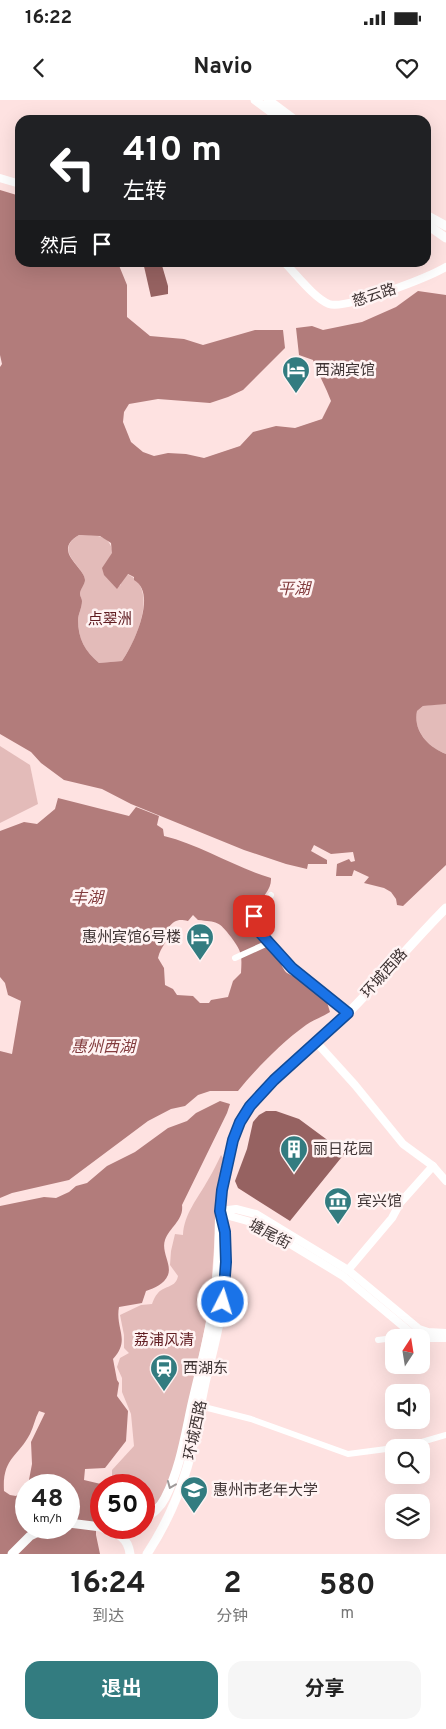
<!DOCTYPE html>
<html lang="zh">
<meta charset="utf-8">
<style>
:root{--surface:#fff;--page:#f6f6f6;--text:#222;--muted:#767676;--accent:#337c80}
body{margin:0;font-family:Overpass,"Noto Sans SC",sans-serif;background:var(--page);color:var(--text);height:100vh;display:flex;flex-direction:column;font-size:19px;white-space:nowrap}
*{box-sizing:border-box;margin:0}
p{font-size:16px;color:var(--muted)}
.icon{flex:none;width:28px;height:28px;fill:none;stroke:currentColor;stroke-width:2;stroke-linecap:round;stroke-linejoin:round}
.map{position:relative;height:1454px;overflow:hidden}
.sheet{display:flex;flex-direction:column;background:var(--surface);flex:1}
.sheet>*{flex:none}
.guide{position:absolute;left:15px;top:15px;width:416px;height:152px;border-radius:15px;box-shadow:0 5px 20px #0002;background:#202124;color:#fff;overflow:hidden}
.needle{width:32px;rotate:12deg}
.controls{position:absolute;left:385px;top:1229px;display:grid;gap:10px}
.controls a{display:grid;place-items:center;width:45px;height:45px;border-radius:10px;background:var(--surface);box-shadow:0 5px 20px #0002;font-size:25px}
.speed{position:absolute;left:15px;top:1374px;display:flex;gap:10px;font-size:25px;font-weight:700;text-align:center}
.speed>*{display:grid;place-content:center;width:65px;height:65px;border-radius:50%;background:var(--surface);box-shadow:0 5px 20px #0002;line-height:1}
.speed small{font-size:12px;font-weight:400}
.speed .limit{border:8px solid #d22;background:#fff;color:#111}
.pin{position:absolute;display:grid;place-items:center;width:42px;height:42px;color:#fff;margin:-21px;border-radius:10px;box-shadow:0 2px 8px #0006}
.me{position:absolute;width:55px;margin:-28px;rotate:5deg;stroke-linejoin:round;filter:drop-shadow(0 0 4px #0008)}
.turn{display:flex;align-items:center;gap:18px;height:105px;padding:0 25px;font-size:22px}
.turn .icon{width:65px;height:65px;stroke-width:2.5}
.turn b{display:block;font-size:35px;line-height:42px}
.then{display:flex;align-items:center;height:48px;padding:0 25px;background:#0003;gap:10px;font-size:19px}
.eta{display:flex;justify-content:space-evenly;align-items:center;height:85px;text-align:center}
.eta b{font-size:30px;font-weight:700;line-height:35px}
.button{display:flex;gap:10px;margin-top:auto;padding:10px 25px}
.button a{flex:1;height:58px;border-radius:15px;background:var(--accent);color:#fff;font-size:20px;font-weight:700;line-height:58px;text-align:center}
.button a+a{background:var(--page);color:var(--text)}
.status{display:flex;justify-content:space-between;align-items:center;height:35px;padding:0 25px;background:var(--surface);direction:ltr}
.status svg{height:14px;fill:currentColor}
header{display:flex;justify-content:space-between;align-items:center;height:65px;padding:0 25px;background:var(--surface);font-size:22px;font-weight:700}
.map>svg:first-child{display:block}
.green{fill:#e3bbb9}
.water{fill:#b27c7b;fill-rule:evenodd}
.building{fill:#966261}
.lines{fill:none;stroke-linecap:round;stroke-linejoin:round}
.minor{stroke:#fff;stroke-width:6}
.tertiary{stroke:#fff;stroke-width:8}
.secondary{stroke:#fff;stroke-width:9}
.oneway{stroke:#9e9999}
.route-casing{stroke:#114b97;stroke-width:12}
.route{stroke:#1a73e8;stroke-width:9}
.labels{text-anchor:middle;stroke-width:5;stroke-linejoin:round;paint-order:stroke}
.street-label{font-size:15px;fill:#3e3333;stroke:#fff3f3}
.poi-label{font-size:15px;fill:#3e3333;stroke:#fff3f3;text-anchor:start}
.park-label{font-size:15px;fill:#601c21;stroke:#fff3f3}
.water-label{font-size:16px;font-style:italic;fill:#833c3e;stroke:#fff3f3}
</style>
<div class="status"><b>16:22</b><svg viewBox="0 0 49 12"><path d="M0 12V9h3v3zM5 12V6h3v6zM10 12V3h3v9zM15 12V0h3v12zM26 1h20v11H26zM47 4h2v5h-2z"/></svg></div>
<header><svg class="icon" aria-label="back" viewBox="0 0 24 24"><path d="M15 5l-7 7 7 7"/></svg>Navio<svg class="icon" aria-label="heart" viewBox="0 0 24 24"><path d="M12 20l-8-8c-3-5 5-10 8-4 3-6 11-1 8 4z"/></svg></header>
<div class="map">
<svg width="446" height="1454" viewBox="0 0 446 1454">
<rect width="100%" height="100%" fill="#fee2e1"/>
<g class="green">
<path d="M79 435C97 436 109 433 113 453L103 468 120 486 123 478 127 474C160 488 136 541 122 561L99 563C85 551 78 539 78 520 78 514 82 508 82 501 82 499 80 496 80 494 80 489 85 485 85 480 85 467 52 451 79 435Z"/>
<path d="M439 604H446V654C428 647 413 631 417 611L423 606Z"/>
<path d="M0 646 30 665 38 704 0 723Z"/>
<path d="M221 1055 225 1061 216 1119 210 1204 177 1358 162 1399 149 1411 144 1413V1385H112V1370L134 1346 131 1314 122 1292V1278L117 1267 120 1258 129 1253 124 1248V1235L120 1215 141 1205 152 1204C153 1201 155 1196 158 1193 165 1185 176 1188 178 1176L170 1165 171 1151 175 1134 183 1135C184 1114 198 1098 208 1080 213 1072 217 1063 221 1055Z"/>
</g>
<g class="water">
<path d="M0 90 20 96V162L118 163 127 185V217L150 236 184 239 203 245 255 230H283L285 248 243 290 228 297 210 303 158 299 129 304 124 312 123 322 131 342 143 352 154 356 168 353 186 354 204 358 240 346 253 332 276 326 295 328 322 319 331 301C326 287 318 274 313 260L299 255 296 228 312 226 323 230 362 222 396 207 418 191 446 195V604L423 606 417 611C413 631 428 647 446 654V765L403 806 397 805 396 799 391 792 384 788 364 783 369 777 354 770 352 776H336L337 764 349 759 351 762 355 761 353 752 331 754 314 745 311 751 327 760V764H308L307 769 286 764 244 750 131 704 102 689 64 680 41 663 31 652 0 634V267L2 264 0 255ZM79 435 100 436 111 443 112 453 102 468 104 475 117 489 128 474 134 477V480C158 493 133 546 122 561L99 563C85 551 78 539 78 520 78 514 82 508 82 501 82 499 80 496 80 494 80 489 85 485 85 480 85 467 51 451 79 435Z"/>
<path d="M58 698 129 716 136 707 159 716 157 725 163 729 164 736C201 745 234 767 271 778 272 793 255 804 247 815 248 837 266 844 278 860 282 864 283 870 287 873 292 876 297 877 302 877L326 899 330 912C322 917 313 920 306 925 281 943 257 968 238 991H210L198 995 185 1006 171 1009 148 1021 69 1080 12 1093 0 1098V951L12 954 21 901 8 895 5 883 0 877V731L24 722 37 724 55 709ZM193 815 198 820C217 822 219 821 231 837 242 852 242 854 241 873L233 881 228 897 211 900 209 903H200L193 896 177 895 173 889 165 885 164 868 158 858C161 845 169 843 168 828 175 820 178 819 188 821Z"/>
<path d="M220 1001 230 1004 227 1013 182 1105C184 1120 170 1127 165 1140 161 1152 172 1164 168 1175 164 1184 155 1188 146 1191L142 1203 119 1207C115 1229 131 1240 113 1259L117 1280 119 1283 117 1296 128 1311 126 1341 105 1368 85 1369 84 1380 105 1385H101V1401L96 1413V1435L100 1454H0V1106L44 1097 56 1098 69 1092 76 1086 87 1083 107 1066 135 1052 168 1028 187 1021 196 1013ZM39 1311 45 1313 31 1342 32 1364 28 1385H69V1428H26V1388L16 1396 10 1395 4 1391C2 1358 18 1357 30 1334 34 1326 35 1318 39 1311Z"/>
</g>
<g class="building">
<path d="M143 162H161L168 186V194L151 197Z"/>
<path d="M266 1011H276L299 1019 345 1053 290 1121 238 1088 235 1081 247 1049 253 1022 259 1015Z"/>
</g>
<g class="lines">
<g class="minor">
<path d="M271 795 254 816V827L292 869 349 913"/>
<path d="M235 858 268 843"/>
<path d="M404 1238 419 1236"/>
<path d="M378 1240 394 1238"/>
<path d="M200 1306 251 1319 348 1354 394 1348"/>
<path d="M401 1348 446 1335"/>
</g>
<g class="tertiary">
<path d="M0 78 20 84"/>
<path d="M284 162C296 174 314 198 329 204 346 210 429 177 446 167"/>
<path d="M317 943 355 985 403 1044 433 1066"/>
<path d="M220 1111 233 1117 251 1122 272 1133 343 1176 410 1232 430 1238H446"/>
<path d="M220 1111 236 1109 256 1114 348 1170 419 1229 428 1232 446 1233"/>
<path d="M348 1170 392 1118 400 1103 433 1066 446 1081"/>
</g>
<g class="secondary">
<path d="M255 0 282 20"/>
<path d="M268 0 295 20"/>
<path d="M426 115 446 126"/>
<path d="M426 124 446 138"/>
<path d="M144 1419C153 1413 160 1408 165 1398 180 1369 185 1336 192 1304 203 1257 215 1212 218 1163 220 1138 218 1113 222 1088 226 1067 230 1042 240 1023 260 981 316 947 348 913 382 879 412 842 446 808"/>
<path d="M69 1423 101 1427"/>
<path d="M103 1428C117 1433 128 1437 130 1454"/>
<path d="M12 1454 30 1436 47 1428"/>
<path d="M147 1454C164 1428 178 1398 187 1368 195 1340 199 1311 205 1283 218 1229 235 1173 222 1118"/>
</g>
</g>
<defs><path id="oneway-chevron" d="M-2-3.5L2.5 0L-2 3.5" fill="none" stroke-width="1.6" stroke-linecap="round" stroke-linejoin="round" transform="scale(1.25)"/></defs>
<use class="oneway" href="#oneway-chevron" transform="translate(171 1385) rotate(112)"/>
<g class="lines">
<g class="route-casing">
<path id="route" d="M223 1202 226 1162 225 1132 220 1111 222 1090 233 1040 240 1022 250 1006 274 980 348 913 292 868 254 826V816"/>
</g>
<use href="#route" class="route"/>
</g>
<defs>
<g id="hotel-pin" transform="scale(1.4375)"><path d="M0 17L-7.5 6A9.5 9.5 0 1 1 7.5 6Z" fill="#337c80" stroke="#fff3f3"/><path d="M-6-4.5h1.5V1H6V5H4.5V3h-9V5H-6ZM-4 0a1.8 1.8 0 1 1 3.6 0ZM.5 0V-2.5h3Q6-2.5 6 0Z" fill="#fff"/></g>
<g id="building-pin" transform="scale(1.4375)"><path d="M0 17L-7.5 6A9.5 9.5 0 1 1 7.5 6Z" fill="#337c80" stroke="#fff3f3"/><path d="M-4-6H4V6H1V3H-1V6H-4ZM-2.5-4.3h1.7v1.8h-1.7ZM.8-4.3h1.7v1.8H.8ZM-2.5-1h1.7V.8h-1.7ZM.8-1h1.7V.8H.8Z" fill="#fff"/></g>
<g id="museum-pin" transform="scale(1.4375)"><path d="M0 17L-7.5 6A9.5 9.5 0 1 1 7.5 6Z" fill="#337c80" stroke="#fff3f3"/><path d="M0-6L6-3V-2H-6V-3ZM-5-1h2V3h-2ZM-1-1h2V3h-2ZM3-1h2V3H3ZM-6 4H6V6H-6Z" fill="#fff"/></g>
<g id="station-pin" transform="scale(1.4375)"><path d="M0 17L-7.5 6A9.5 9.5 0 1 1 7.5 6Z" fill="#337c80" stroke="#fff3f3"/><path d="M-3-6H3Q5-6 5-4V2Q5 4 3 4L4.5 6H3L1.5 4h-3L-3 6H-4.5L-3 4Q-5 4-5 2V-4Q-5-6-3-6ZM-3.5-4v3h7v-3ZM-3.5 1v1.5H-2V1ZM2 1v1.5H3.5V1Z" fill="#fff"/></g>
<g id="university-pin" transform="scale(1.4375)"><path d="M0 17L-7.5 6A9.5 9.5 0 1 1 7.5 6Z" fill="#337c80" stroke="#fff3f3"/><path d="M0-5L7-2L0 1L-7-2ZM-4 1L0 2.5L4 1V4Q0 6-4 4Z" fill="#fff"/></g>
</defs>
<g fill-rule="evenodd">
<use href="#hotel-pin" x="296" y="270"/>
<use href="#hotel-pin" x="200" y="837"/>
<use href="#building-pin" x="294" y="1049"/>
<use href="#museum-pin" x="338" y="1101"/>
<use href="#station-pin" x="164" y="1268"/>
<use href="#university-pin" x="194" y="1390"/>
</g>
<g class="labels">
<g class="street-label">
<text transform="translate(374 195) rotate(-18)" y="5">慈云路</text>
<text transform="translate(384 873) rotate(-48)" y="5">环城西路</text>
<text transform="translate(270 1134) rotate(28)" y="5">塘尾街</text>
<text transform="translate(195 1330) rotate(-78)" y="5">环城西路</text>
</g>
<g class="poi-label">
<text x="315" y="275">西湖宾馆</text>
<text x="181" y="842" text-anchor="end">惠州宾馆6号楼</text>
<text x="313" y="1054">丽日花园</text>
<text x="357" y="1106">宾兴馆</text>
<text x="183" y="1273">西湖东</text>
<text x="213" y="1395">惠州市老年大学</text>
</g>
<g class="park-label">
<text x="110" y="524">点翠洲</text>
<text x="164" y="1245">荔浦风清</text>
</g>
<g class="water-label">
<text x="294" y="494">平湖</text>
<text x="87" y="803">丰湖</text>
<text x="103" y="952">惠州西湖</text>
</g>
</g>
</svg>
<div class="controls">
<a><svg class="needle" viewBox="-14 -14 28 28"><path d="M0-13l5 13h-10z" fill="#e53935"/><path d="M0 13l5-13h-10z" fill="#767676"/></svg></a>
<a><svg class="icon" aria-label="sound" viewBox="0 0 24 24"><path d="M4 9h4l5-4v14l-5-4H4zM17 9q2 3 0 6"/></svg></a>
<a><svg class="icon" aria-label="search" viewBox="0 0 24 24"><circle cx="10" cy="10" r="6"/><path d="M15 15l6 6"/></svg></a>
<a><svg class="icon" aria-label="layers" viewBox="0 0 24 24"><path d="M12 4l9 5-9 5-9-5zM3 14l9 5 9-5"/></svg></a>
</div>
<div class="speed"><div>48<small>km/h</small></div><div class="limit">50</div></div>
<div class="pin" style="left:254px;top:816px;background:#d93025"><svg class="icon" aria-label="arrive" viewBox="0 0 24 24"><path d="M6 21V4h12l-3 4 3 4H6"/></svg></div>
<svg class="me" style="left:223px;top:1202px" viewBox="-20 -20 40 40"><circle r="17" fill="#1a73e8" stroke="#fff" stroke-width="3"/><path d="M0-11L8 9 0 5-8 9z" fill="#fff"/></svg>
<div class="guide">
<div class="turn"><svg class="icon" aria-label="left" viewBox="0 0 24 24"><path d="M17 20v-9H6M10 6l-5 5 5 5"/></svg><div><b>410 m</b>左转</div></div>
<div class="then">然后<svg class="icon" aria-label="arrive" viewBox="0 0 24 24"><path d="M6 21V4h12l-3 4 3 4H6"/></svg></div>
</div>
</div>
<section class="sheet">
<div class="eta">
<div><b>16:24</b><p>到达</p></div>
<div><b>2</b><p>分钟</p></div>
<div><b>580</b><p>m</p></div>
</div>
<div class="button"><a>退出</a><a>分享</a></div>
</section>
